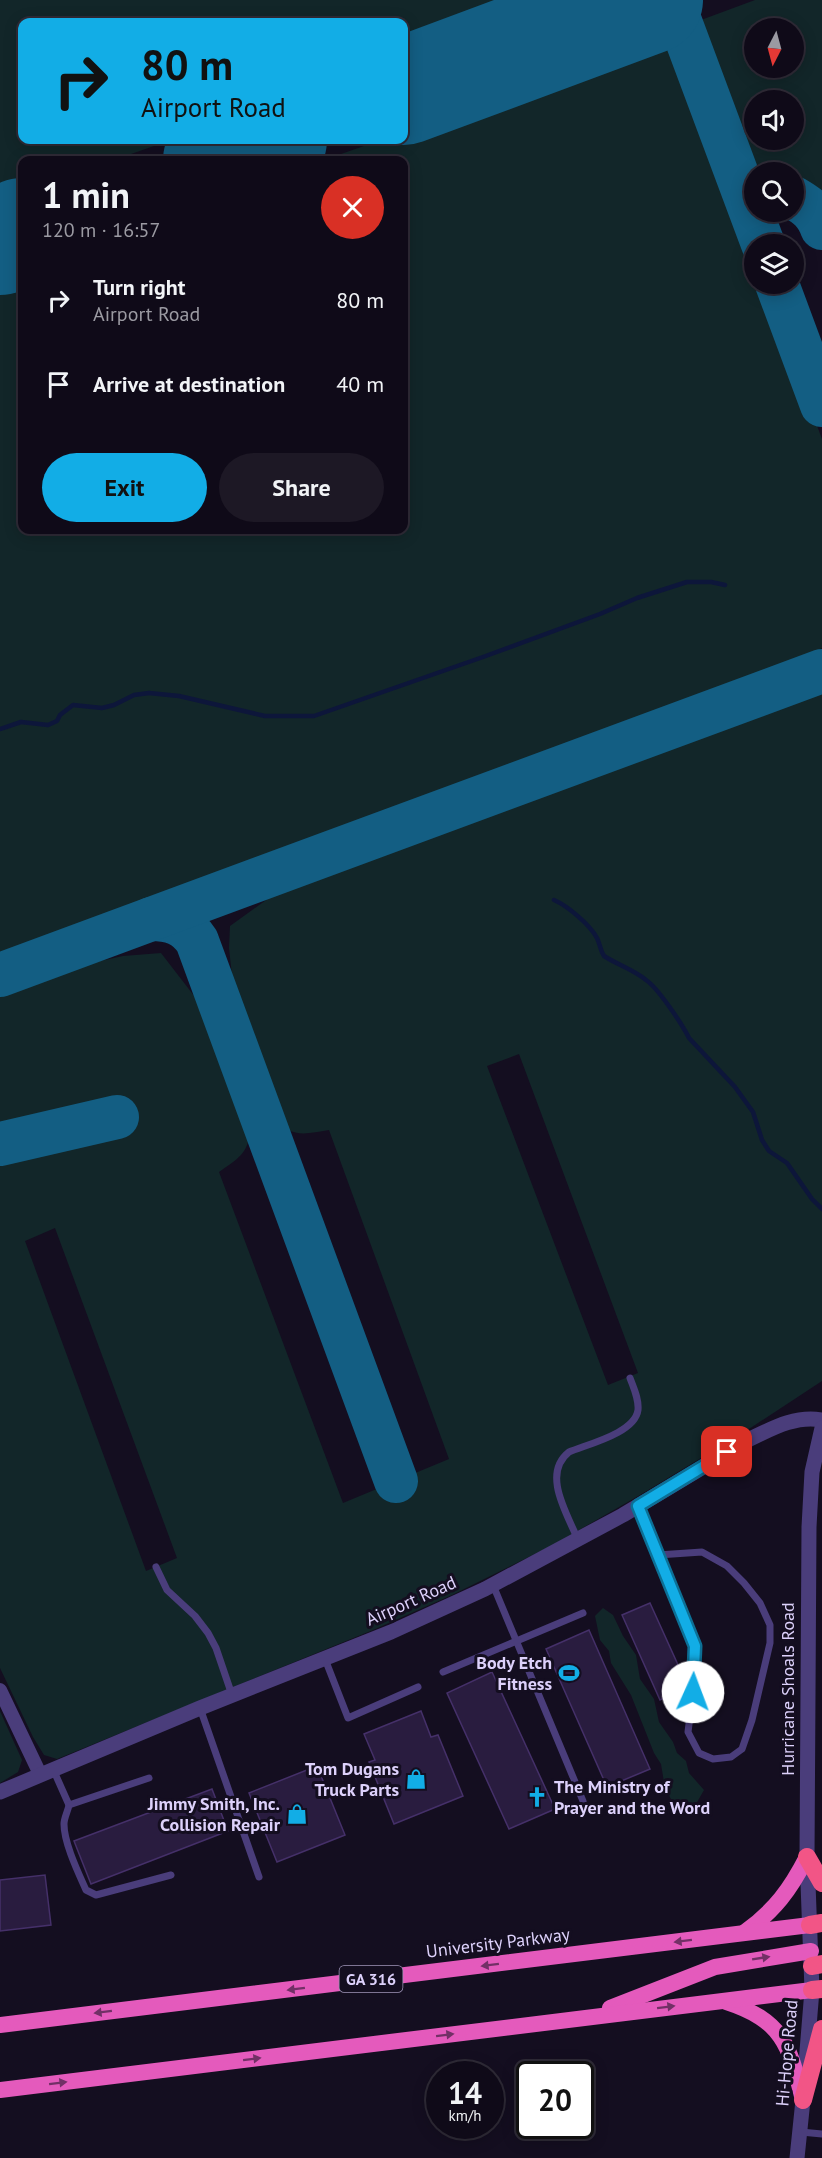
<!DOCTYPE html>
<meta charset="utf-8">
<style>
:root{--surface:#0f0a18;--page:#1d1825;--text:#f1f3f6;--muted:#9b9aa2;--line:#2f2b37;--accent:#12ade6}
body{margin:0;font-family:"PT Sans",sans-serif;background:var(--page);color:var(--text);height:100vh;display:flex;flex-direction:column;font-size:22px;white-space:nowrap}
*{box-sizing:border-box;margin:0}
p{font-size:20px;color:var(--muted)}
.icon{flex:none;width:33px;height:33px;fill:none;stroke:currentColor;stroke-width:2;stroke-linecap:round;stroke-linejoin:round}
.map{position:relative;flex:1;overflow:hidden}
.panel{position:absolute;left:18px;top:156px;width:390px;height:378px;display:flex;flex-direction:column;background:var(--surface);border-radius:12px;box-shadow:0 3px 15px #0003,0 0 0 2px var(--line)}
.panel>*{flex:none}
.guide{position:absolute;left:18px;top:18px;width:390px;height:126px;border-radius:12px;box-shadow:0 3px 15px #0003,0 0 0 2px var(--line);background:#12ade6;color:#111;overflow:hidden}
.needle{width:39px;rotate:186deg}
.tools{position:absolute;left:744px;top:18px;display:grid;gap:12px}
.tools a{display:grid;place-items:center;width:60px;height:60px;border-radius:50%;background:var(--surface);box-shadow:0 3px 15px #0003,0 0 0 2px var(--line);font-size:30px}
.speed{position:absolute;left:426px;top:2061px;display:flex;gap:12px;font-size:30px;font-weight:700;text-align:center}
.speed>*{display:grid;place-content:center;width:78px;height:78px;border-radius:50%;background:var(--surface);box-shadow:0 3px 15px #0003,0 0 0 2px var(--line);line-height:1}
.speed small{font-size:15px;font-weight:400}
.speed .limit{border:3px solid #111;border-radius:9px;background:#fff;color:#111}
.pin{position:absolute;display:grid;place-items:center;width:51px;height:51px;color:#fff;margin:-26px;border-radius:12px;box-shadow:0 3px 9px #0006}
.me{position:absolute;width:66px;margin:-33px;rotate:2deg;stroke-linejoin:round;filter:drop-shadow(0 0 4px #0008)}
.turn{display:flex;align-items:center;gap:21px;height:126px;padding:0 24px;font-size:27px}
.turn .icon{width:78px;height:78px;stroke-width:2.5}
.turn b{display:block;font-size:42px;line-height:51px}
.round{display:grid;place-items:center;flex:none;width:63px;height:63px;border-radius:32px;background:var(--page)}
.head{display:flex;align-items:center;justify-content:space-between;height:102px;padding:0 24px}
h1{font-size:36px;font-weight:800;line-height:45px}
.action{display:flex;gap:12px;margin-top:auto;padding:12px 24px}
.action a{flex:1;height:69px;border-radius:36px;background:var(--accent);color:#111;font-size:24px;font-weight:800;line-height:69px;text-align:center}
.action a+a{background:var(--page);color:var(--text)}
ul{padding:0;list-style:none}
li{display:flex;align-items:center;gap:18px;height:84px;padding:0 24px}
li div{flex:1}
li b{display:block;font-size:22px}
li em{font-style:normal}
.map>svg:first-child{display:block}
.green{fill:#122629;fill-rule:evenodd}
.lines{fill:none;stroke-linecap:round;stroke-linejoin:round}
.stream{stroke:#0d163a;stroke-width:4.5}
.taxiway{stroke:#135e83;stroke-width:44}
.runway{stroke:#135e83;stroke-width:108}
.building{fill:#291c3f;stroke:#453069;stroke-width:1.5}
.service{stroke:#4a3d7b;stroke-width:7}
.minor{stroke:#4a3d7b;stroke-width:14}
.tertiary{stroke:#4a3d7b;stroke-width:15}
.trunk{stroke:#e45abc;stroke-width:16}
.motorway{stroke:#f25586;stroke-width:18}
.oneway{fill:#723066}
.route-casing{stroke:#0c7096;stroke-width:15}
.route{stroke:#12ade6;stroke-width:10}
.labels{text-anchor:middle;stroke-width:6;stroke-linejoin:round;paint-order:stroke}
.shield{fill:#140e20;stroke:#a196b9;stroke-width:1.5}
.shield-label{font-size:16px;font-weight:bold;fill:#ddd1fb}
.street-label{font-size:18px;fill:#ddd1fb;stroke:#140e20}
.poi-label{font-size:18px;font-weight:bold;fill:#ddd1fb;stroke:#140e20;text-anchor:end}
</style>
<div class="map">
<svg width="822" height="2158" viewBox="0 0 822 2158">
<rect width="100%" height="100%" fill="#140e20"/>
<g class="green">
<path d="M0 0H547L404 53V22H22V140H171L114 160H22V195L0 203Z"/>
<path d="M755 0H822V194L794 181V172H774L747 160 698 29 697 24 701 20ZM754 28H794V68H754ZM754 100H794V140H754Z"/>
<path d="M636 45C668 48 672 46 688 76L754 257V284H764L822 439V648L749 686 0 962V281L22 272V530H404V160H324L381 140H404V131Z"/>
<path d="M822 687V1381L752 1427 640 1495 551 1546 452 1595 373 1630 57 1759 44 1755 33 1737 0 1668V1158L115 1131 120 1102 0 1128V991L86 964 123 956 161 953 195 997 249 1127C251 1152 238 1159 219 1172L343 1503 449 1459 329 1130C305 1134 290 1139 274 1116L234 994 229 948 230 926 269 898 340 869 377 850ZM519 1054 638 1373 608 1385 487 1066ZM55 1228 177 1558 146 1571 25 1241Z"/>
<path d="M603 1608 613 1615 623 1636 636 1655 640 1679 654 1699 659 1722 673 1742 677 1753 686 1761 689 1773 704 1790 692 1811 680 1816 667 1808 671 1799 665 1788 661 1764 654 1753 631 1695 611 1663 609 1651 600 1640 595 1616Z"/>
<path d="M0 1711 22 1760 18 1772 0 1783Z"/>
</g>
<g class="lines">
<g class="stream">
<path d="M0 729 21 722 48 725 57 721 60 715 73 705 102 708 114 705 134 695 149 693 179 696 265 716H314L483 657 600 614 637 598 687 582H711L725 585"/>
<path d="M554 900C568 906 590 925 597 938 600 944 600 950 604 956 618 965 634 970 646 980 658 988 682 1024 689 1038L735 1087 753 1112 762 1140 769 1151 787 1163 812 1199 822 1209"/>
</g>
<g class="taxiway">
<path d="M672 0 763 244"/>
<path d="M794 198C808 206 816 212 822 228"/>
<path d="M777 284 822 405"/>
<path d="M151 919C171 919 186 924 197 941L396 1481"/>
<path d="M0 975 822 671"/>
<path d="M0 1144 117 1117"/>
</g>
<g class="runway">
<path d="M404 91 649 0"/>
<path d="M217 160 273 140"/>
<path d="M0 241 22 232"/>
</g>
</g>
<g class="building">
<path d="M650 1603 688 1687 660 1700 622 1615Z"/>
<path d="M589 1630 650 1769 607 1787 546 1649Z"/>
<path d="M492 1672 555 1809 509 1829 447 1693Z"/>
<path d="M421 1711 431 1737 438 1735 463 1796 394 1824 369 1762 375 1760 364 1734Z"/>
<path d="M317 1766 345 1835 277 1862 249 1793Z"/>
<path d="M212 1789 228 1831 91 1884 74 1841Z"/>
<path d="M45 1875 51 1925 0 1931V1880Z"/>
</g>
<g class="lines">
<g class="service">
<path d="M638 1506 695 1645 693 1692 688 1732 699 1753 713 1759 731 1757 742 1749 752 1720 770 1643V1625L760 1603 744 1583 727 1566 702 1552 658 1555"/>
<path d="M578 1540C568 1515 541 1474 569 1452 588 1444 635 1433 638 1410 639 1399 634 1389 630 1378"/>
<path d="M156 1567 167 1590 195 1616 208 1633 216 1648 232 1695"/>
<path d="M493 1585 583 1801"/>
<path d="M325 1659 348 1718 418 1687"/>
<path d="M443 1672 583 1613"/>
<path d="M200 1708 259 1877"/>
<path d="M53 1769 69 1805C68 1811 64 1818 64 1824 64 1843 78 1872 86 1890L96 1895 171 1875"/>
<path d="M69 1805 149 1778"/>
<path d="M801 2132 822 2134"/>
</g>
<path class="minor" d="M0 1690 40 1774"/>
<g class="tertiary">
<path d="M0 1792 200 1708 391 1632 485 1589 623 1515 748 1440C771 1429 795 1415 822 1420"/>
<path d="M797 2158 803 2100 812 1990 807 1857 809 1527 812 1472 822 1428"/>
</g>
<g class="trunk">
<path d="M745 1932C775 1910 790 1890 807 1857"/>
<path d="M726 2002C784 2021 789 2045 803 2100"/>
<path d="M610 2008 715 1967 811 1951"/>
<path d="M0 2025 810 1925"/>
<path d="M0 2090 812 1990"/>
</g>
<g class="motorway">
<path d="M807 1857 822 1883"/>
<path d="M810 1925 822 1923"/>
<path d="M812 1966 822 1964"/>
<path d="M812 1990 822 1989"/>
<path d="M803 2100 822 2029"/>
</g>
</g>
<defs><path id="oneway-solid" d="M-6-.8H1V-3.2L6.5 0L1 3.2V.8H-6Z" transform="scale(1.5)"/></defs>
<g class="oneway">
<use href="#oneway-solid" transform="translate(683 1941) rotate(173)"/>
<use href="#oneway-solid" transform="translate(761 1958) rotate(-9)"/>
<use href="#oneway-solid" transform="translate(490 1965) rotate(173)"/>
<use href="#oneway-solid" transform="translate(296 1989) rotate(173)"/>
<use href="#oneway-solid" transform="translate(666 2007) rotate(-7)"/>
<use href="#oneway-solid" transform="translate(103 2012) rotate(173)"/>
<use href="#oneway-solid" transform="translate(445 2035) rotate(-7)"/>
<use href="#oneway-solid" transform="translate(252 2059) rotate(-7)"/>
<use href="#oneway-solid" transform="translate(58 2083) rotate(-7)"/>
</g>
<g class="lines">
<g class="route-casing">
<path id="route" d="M693 1692 695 1646 638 1506 727 1452"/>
</g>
<use href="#route" class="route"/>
</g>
<defs>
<g id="stadium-bare" transform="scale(1.62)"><path d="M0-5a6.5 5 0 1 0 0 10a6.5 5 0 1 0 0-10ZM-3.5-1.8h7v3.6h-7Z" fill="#12ade6" stroke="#140e20" stroke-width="2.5" paint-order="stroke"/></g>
<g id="shop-bare" transform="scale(1.62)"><path d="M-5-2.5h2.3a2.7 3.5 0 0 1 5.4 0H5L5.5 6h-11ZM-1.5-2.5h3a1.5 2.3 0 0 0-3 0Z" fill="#12ade6" stroke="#140e20" stroke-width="2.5" paint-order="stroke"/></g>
<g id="church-bare" transform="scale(1.62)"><path d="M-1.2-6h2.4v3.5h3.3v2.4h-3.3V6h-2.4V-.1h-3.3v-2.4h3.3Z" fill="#12ade6" stroke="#140e20" stroke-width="2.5" paint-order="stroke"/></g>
</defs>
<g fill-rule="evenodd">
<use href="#stadium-bare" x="569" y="1673"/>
<use href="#shop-bare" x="416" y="1779"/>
<use href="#church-bare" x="537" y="1797"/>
<use href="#shop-bare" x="297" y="1814"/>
</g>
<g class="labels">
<rect class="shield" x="339.5" y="1966" width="63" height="26" rx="4.5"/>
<g class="shield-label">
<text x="371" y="1985">GA 316</text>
</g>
<g class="street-label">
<text transform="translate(411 1601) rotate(-24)" y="6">Airport Road</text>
<text transform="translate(788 1689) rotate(-90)" y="6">Hurricane Shoals Road</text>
<text transform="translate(498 1943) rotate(-7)" y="6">University Parkway</text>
<text transform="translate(787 2053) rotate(-85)" y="6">Hi-Hope Road</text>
</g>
<g class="poi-label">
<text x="552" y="1669">Body Etch<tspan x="552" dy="21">Fitness</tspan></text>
<text x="399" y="1775">Tom Dugans<tspan x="399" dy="21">Truck Parts</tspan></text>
<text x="554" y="1793" text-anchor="start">The Ministry of<tspan x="554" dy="21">Prayer and the Word</tspan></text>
<text x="280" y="1810">Jimmy Smith, Inc.<tspan x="280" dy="21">Collision Repair</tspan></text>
</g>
</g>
</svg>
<div class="tools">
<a><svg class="needle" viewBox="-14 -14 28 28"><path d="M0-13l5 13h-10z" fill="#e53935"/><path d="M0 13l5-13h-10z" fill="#9b9aa2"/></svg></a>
<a><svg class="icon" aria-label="sound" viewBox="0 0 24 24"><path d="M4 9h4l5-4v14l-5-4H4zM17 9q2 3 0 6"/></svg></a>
<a><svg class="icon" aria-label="search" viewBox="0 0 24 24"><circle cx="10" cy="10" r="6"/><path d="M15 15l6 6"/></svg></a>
<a><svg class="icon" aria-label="layers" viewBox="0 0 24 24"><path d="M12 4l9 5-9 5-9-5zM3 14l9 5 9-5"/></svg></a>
</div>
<div class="speed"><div>14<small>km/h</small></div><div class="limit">20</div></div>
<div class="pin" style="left:727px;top:1452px;background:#d93025"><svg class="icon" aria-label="arrive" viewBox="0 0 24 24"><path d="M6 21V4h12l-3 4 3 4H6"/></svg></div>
<svg class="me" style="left:693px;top:1692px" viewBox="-20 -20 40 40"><circle r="19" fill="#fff"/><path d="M0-13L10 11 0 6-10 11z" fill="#12ade6"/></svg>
<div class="guide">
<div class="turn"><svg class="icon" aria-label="right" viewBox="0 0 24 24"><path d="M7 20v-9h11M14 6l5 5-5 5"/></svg><div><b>80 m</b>Airport Road</div></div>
</div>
<section class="panel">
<div class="head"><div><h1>1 min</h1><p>120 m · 16:57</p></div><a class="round" style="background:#d93025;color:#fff"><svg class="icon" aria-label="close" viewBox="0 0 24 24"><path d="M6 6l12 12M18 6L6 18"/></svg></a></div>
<ul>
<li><svg class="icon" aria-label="right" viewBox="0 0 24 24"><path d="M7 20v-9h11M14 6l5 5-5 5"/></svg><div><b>Turn right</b><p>Airport Road</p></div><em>80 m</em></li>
<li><svg class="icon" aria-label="arrive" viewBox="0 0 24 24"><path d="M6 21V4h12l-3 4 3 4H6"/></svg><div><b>Arrive at destination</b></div><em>40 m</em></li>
</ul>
<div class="action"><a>Exit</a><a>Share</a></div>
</section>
</div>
